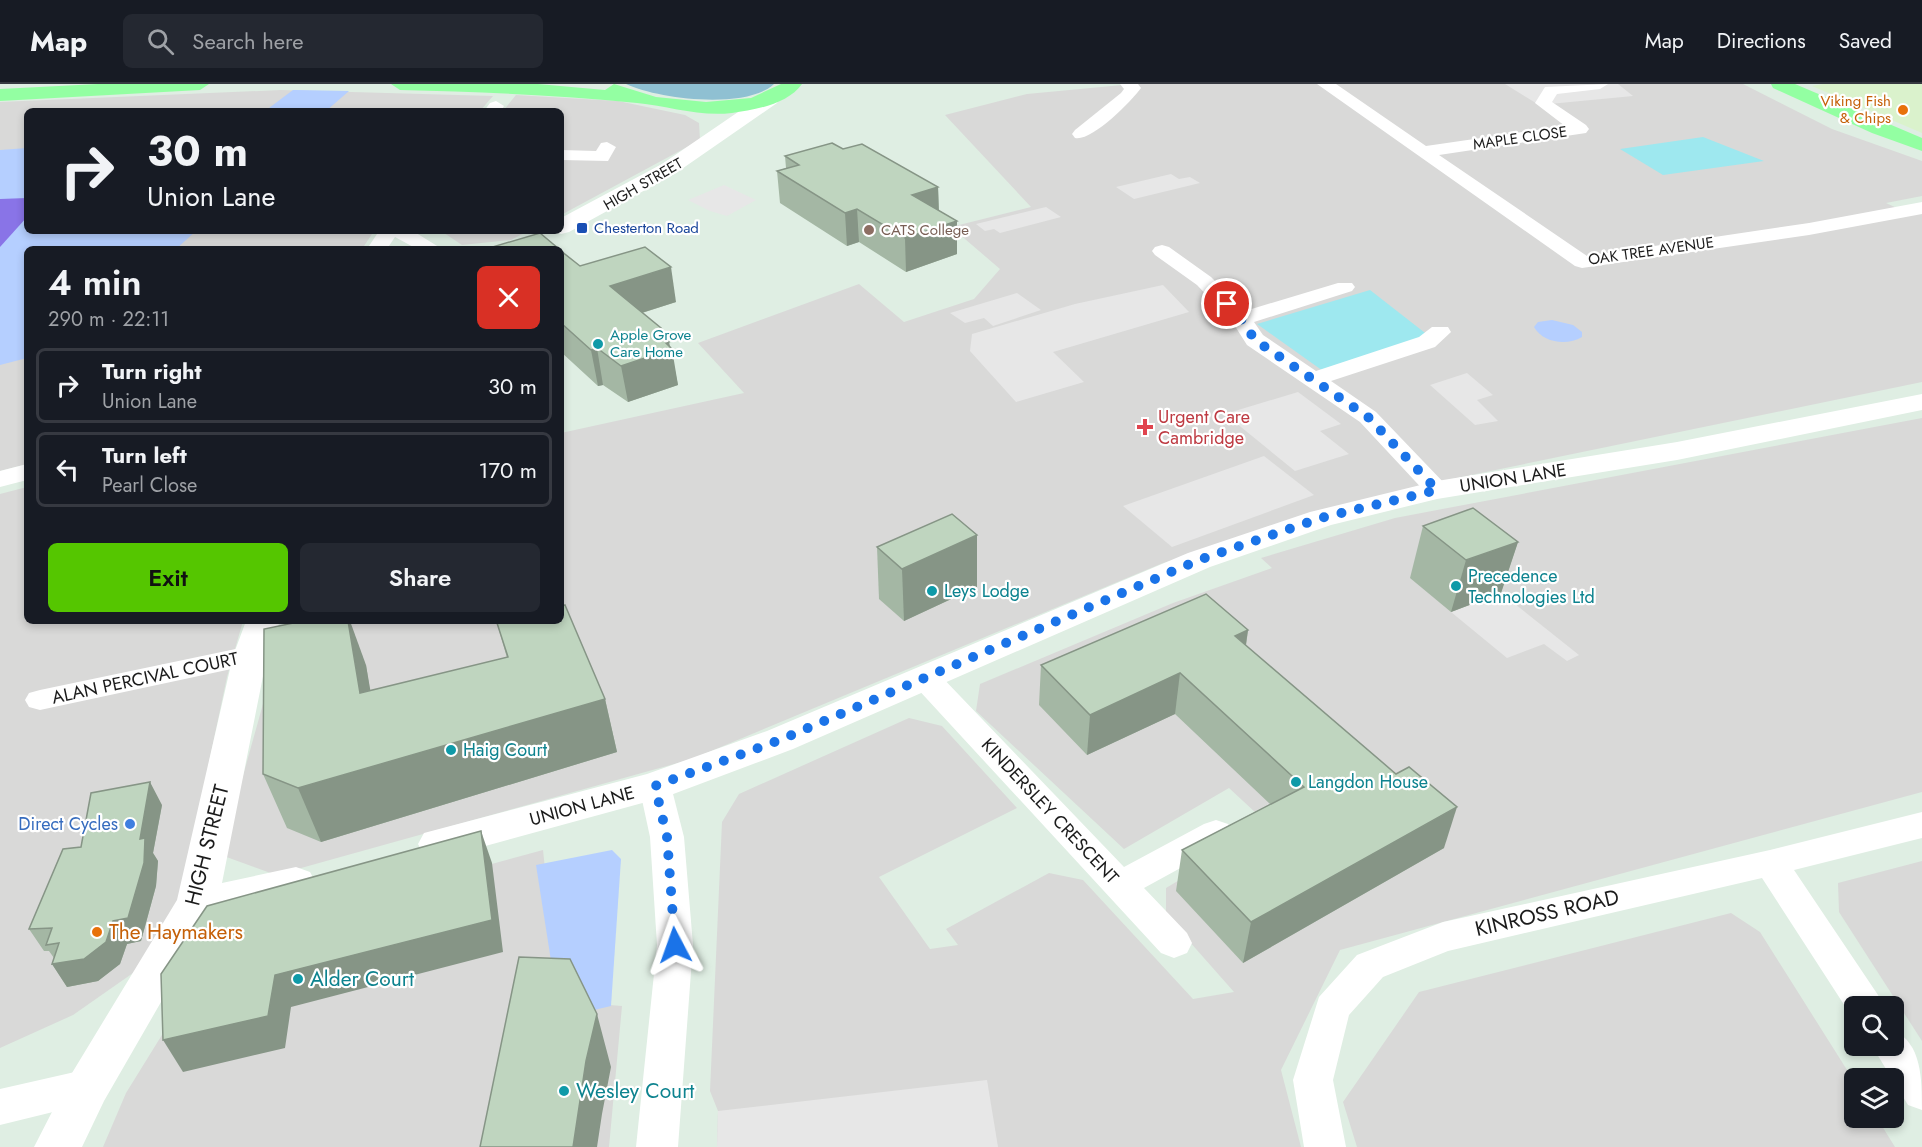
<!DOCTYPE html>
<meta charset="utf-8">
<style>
:root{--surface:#171b24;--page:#242831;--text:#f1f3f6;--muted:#9ea1a6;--line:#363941;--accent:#55c600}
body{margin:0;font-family:Jost,sans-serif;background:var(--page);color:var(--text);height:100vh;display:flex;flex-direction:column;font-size:22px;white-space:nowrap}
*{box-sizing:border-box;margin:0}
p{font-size:20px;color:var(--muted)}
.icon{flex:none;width:33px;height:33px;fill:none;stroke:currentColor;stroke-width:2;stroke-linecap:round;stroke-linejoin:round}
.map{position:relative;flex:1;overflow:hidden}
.details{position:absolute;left:24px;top:162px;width:540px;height:378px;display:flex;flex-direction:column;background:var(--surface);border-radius:9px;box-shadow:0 3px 9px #0003}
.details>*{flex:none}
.hud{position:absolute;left:24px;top:24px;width:540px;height:126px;border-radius:9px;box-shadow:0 3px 9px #0003;background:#171b24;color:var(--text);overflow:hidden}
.tools{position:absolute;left:1844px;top:912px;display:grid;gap:12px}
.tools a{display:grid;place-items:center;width:60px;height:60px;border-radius:9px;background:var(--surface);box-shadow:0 3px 9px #0003;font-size:30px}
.pin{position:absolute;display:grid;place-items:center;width:51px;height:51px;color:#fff;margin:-26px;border:3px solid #fff;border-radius:50%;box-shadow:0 2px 6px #0007}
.me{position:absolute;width:66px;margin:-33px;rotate:356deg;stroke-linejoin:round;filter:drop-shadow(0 0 4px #0008)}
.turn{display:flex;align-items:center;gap:21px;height:126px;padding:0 24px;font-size:27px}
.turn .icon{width:78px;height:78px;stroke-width:2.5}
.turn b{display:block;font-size:42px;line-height:51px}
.round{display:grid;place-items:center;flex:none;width:63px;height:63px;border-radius:9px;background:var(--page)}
.headline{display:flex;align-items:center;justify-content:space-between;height:102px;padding:0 24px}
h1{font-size:36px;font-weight:600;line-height:45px}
.button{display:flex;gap:12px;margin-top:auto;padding:12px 24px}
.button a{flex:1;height:69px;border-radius:9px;background:var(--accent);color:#111;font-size:24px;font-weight:600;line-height:69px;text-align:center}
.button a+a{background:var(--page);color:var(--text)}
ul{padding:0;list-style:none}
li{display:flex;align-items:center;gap:18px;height:75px;margin:0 12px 9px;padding:0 12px;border:3px solid var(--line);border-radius:9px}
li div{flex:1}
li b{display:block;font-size:22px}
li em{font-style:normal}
header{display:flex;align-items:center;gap:36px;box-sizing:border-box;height:84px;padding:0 30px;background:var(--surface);border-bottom:2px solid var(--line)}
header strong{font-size:28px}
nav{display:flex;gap:33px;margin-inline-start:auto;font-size:21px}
.search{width:420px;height:54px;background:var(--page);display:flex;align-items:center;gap:15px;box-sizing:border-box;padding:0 21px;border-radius:9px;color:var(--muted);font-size:22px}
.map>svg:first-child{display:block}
.residential{fill:#d9d9d8}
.commercial{fill:#daf2cc}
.grass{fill:#9ee8ef}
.forest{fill:#8fc0d2}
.park{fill:#b5cfff}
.pitch{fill:#8974e7}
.parking{fill:#e7e7e7}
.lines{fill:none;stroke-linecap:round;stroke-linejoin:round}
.minor{fill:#fff;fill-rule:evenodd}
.tertiary{fill:#fff;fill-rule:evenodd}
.primary{fill:#93ffa2;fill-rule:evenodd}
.wall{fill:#a4b7a4}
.shaded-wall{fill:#869586}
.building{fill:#bfd5bf;stroke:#869586;stroke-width:1.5}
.route{stroke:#1a73e8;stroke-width:10;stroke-dasharray:0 18}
.food-dot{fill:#e8710a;stroke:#fff;stroke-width:2}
.transit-dot{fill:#1a4fb4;stroke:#fff;stroke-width:2}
.education-dot{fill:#8d6e63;stroke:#fff;stroke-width:2}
.culture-dot{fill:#0f9aa8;stroke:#fff;stroke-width:2}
.health-dot{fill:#e0444e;stroke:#fff;stroke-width:2}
.shop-dot{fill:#3f7fe0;stroke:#fff;stroke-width:2}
.labels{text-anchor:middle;stroke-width:4.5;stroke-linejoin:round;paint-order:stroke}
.far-food-label{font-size:15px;fill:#c56008;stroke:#fff;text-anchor:end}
.far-street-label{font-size:15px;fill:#1b1b1b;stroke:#fff}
.far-transit-label{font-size:15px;fill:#164399;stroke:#fff;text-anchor:start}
.far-education-label{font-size:15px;fill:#785e54;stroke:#fff;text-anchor:start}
.far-culture-label{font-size:15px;fill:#0d838f;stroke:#fff;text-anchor:start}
.health-label{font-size:18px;fill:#be3a42;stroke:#fff;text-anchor:start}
.street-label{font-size:18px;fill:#1b1b1b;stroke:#fff}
.culture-label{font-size:18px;fill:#0d838f;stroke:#fff;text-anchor:start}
.shop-label{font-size:18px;fill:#366cbe;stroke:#fff;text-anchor:end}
.near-street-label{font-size:21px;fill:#1b1b1b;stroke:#fff}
.near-food-label{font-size:21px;fill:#c56008;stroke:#fff;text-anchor:start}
.near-culture-label{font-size:21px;fill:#0d838f;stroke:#fff;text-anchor:start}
</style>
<header>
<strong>Map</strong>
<div class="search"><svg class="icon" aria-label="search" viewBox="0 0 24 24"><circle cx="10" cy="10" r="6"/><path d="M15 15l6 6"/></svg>Search here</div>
<nav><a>Map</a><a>Directions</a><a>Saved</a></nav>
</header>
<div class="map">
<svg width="1922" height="1063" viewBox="0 0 1922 1063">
<rect width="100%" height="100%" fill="#dfeee3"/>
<g class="residential">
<path d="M1133 0H1743L1832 45 1922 77V112L1886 119 1912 131 1922 129V298L1437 398 1163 479 692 675 276 791 221 771 286 537H561V349L744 309 698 259 859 200 904 238 974 215 1000 185 951 143 1031 123 945 31 1027 10Z"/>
<path d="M281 6 493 12 480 27H27V147H374L362 165H27V380L0 387V18Z"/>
<path d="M516 11 618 17 685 31 699 39 700 56 561 131V27H503Z"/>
<path d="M441 147H528L511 156 462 161Z"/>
<path d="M1922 334V708L1340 866 1281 986 1301 1063H717L718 1027 710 1007 722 738 739 710 909 634 942 642 1017 724 879 793 930 865 958 861 946 845 1049 789 1083 796 1193 915 1234 908 1166 831V804L1270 742 1229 704 1124 765 976 627 980 600 1173 519 1272 484 1261 474 1395 434Z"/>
<path d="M27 403V537H243L227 593 179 821 143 882 73 931 0 964V410Z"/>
<path d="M543 766 559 917 622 922 609 1063H103L126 1009 222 854Z"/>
<path d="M1922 777V957L1839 828 1838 799Z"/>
<path d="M1731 829 1760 848 1854 997V1034H1877L1895 1063H1357L1343 1018 1419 908Z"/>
</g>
<path class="commercial" d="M1823 0H1922V49L1812 2Z"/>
<g class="grass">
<path d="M1703 53 1764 77 1663 91 1620 65Z"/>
<path d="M1370 206 1429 252 1323 287 1257 240Z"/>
</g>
<path class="forest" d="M626 0H774C746 26 657 15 626 0Z"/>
<g class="park">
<path d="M293 6H296L349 7 326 27H265Z"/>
<path d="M27 64V147H196L176 165H27V274L0 281V66Z"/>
<path d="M1552 236 1573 241 1582 248V253C1567 262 1543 259 1534 243L1538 238Z"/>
<path d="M612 766 621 775 611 922 560 934 536 781Z"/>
</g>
<path class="pitch" d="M27 114V133L0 163V115Z"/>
<g class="parking">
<path d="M1505 0H1618L1633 12 1539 21Z"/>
<path d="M1171 90 1179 95 1190 93 1200 99 1134 115 1116 103Z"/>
<path d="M724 101 756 116 727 132 710 127 688 116Z"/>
<path d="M1046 123 1061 133 1000 149 994 145 985 147 976 140Z"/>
<path d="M1163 201 1189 228 1053 268 1084 298 1016 318 970 267 972 250 1075 220Z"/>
<path d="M1017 209 1041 226 993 242 984 234 965 239 950 229Z"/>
<path d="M1467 289 1493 311 1477 316 1498 337 1475 341 1430 301Z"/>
<path d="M1298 308 1341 340 1320 347 1349 370 1295 387 1225 330Z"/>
<path d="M1264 372 1314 411 1172 463 1123 422Z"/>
<path d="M1501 509 1579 571 1567 577 1544 560 1507 574 1451 528Z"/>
<path d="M987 996 998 1063H717L718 1027Z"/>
</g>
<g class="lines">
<g class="minor">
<path d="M1120 0H1138L1141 4C1131 18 1091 58 1075 54L1072 50 1075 46 1121 9 1124 5Z"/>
<path d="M1317 0H1336L1426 62 1565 42 1535 19 1545 3 1608 0 1600 5 1557 10 1552 18 1586 41 1589 45 1586 49 1439 71 1587 172 1809 139 1922 118V130L1809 151 1582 184 1575 182Z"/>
<path d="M496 17 504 22 501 27H484L490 19Z"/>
<path d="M607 58 616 63 608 77 561 76V66L596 67 601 59Z"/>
<path d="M379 147H413L442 165H417L395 153 387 165H367Z"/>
<path d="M1162 161 1169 163 1211 193 1245 227 1338 199H1352L1355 203 1352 207 1254 238 1263 251 1316 287 1419 253 1432 243H1448L1451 248 1435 263 1331 297 1376 328 1446 401 1450 406 1446 411 1437 414 1428 411 1360 338 1247 261 1233 239 1197 201 1155 171 1152 167 1155 163Z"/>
<path d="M27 380V396L0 403V387Z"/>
<path d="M250 562 260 565 265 572 260 579 40 626 29 623 25 616 29 609 40 606Z"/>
<path d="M926 585 937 588 1124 783 1204 740 1216 736 1228 740 1233 749 1228 758 1144 804 1187 849 1192 859 1187 869 1174 874 1161 869 915 602 911 595 915 588Z"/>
<path d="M655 690 666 694 671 702 684 753 693 861 678 1063H636L657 861 650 753 639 702 644 694Z"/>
<path d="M1922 728V754L1794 786 1878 911 1884 922H1854V934L1852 933 1762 794 1448 867 1383 893 1349 931 1333 996 1346 1063H1304L1293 996 1319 913 1357 871 1443 838 1770 766Z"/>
<path d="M1893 946C1922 959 1922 995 1922 1026L1908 1021 1872 962H1893Z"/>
<path d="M88 985 102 990 108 1003 102 1016 0 1041V1005Z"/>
</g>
<g class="tertiary">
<path d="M770 9 779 15 777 19 676 89 569 148 561 150 553 147H561V134L662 80 763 11Z"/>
<path d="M1922 310V326L1677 376 1437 415 1331 441 1210 483 793 665 668 712 438 775 424 771 418 760 424 749 647 690 767 647 1188 469 1310 428 1437 397 1677 358Z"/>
<path d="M246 537H280L267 572 222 799 296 783 310 788 316 799 310 810 261 824 210 833 104 1017 82 1063H34L72 989 177 816 233 572Z"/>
</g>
<g class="primary">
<path d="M98 0H209L200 6 0 17V5Z"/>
<path d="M391 0H538L605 6 614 0 656 13 706 18 751 14 781 0H802C788 20 755 26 732 29 699 33 669 22 637 19 558 11 479 8 400 6Z"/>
<path d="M1771 0H1795L1922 54V67L1872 49 1773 4Z"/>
</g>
</g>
<g class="wall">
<path d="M843 65 938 103 939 126 957 170 906 188 859 158 847 162 780 119 777 87 786 84 785 72Z"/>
<path d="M561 167 580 182 676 218 642 229 662 252 669 258 678 301 628 318 603 301 598 302 561 268Z"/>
<path d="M1423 442 1518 458 1501 509 1451 528 1410 494Z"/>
<path d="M877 463 977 503 904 537 879 515Z"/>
<path d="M497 539 605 615 617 668 321 758 287 744 263 690 366 581 370 607 507 574Z"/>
<path d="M1248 546 1246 562 1444 764 1243 879 1176 807 1182 766 1270 720 1175 630 1087 671 1039 621 1041 581Z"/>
<path d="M162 721 153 769 158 777 156 802 141 857 127 860 120 880 98 897 67 903 52 880 54 874 49 867H44L29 845Z"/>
</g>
<g class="shaded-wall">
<path d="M938 103 939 135 912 111Z"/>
<path d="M857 125 859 158 847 162 845 129Z"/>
<path d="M957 137V170L906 188 905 154Z"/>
<path d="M671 183 676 218 616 237 610 202Z"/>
<path d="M661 244 664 267 666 259 669 258 670 265H672L678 301 628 318 621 282 655 246Z"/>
<path d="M597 264 603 301 598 302 591 266Z"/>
<path d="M977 451V503L904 537 902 485Z"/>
<path d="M1518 458 1501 509 1451 528 1466 476Z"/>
<path d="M348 537H350L366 581 380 663 360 609Z"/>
<path d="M1248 546 1242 586 1235 552Z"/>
<path d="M1180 589 1175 630 1087 671 1090 631Z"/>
<path d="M605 615 617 668 321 758 298 704Z"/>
<path d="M150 698 162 721 153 769 158 777 156 802 141 857 127 860 120 880 98 897 67 903 52 880 140 755Z"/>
<path d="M1457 723 1444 764 1243 879 1251 838Z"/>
<path d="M481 747 492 779 503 868 291 923 285 964 183 988 163 956Z"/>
<path d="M597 930 611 983 602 1030 597 1063H573L586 977Z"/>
</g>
<g class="building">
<path d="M832 59 843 65 862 60 938 103 912 111 957 137 905 154 857 125 845 129 777 87 799 81 785 72Z"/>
<path d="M540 149 559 165H490L489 164Z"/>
<path d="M645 163 671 183 610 202 661 244 655 246 669 258 666 259 672 265 621 282 597 264 591 266 561 239V167L580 182Z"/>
<path d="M1473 424 1518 458 1466 476 1423 442Z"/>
<path d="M952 430 977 451 902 485 877 463Z"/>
<path d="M1206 510 1248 546 1235 552 1396 690 1409 683 1457 723 1251 838 1182 766 1304 703 1180 589 1090 631 1041 581Z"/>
<path d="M565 521 605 615 298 704 263 690 264 545 303 537H348L360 609 508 573 497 539 504 537H561V522Z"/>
<path d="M150 698 140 755 145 754 144 779 128 834 113 837 106 858 84 875 52 880 59 859 46 861 52 844 29 845 63 765 81 763 91 709Z"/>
<path d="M481 747 492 836 275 891 268 932 163 956 161 890 207 822Z"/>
<path d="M519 873 570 875 597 930 586 977 573 1063H480Z"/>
</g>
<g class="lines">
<path class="route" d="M675 861 667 753 655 702 780 656 1199 476 1321 434 1437 406 1368 333 1255 256 1241 235 1227 220"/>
</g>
<g class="food-dot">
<circle cx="1903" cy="26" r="6"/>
<circle cx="97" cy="848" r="6"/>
</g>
<rect class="transit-dot" x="576" y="138" width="12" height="12" rx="3"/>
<circle class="education-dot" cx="869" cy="146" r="6"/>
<g class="culture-dot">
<circle cx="598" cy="260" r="6"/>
<circle cx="1456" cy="502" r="6"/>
<circle cx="932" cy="507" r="6"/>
<circle cx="451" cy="666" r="6"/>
<circle cx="1296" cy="698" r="6"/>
<circle cx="298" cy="895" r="6"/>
<circle cx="564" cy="1007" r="6"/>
</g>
<path class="health-dot" d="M1142 334h6v6h6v6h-6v6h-6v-6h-6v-6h6z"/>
<circle class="shop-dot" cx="130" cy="740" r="6"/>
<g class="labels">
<g class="far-food-label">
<text x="1891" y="22">Viking Fish<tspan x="1891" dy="17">&amp; Chips</tspan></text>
</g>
<g class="far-street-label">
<text transform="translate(1520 54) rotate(-8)" y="5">MAPLE CLOSE</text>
<text transform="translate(643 100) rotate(-30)" y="5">HIGH STREET</text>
<text transform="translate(1651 167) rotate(-8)" y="5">OAK TREE AVENUE</text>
</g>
<g class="far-transit-label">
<text x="594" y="149">Chesterton Road</text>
</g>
<g class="far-education-label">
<text x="881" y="151">CATS College</text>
</g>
<g class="far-culture-label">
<text x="610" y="256">Apple Grove<tspan x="610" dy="17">Care Home</tspan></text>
</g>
<g class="health-label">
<text x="1158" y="339">Urgent Care<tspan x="1158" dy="21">Cambridge</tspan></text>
</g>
<g class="street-label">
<text transform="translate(1513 394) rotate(-9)" y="6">UNION LANE</text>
<text transform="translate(145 594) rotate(-12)" y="6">ALAN PERCIVAL COURT</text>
<text transform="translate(582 722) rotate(-15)" y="6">UNION LANE</text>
<text transform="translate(1050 727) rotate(47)" y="6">KINDERSLEY CRESCENT</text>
</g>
<g class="culture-label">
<text x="1468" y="498">Precedence<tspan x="1468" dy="21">Technologies Ltd</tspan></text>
<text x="944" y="513">Leys Lodge</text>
<text x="463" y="672">Haig Court</text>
<text x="1308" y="704">Langdon House</text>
</g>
<g class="shop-label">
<text x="118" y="746">Direct Cycles</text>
</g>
<g class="near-street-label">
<text transform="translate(207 761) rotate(-76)" y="7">HIGH STREET</text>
<text transform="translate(1547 829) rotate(-13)" y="7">KINROSS ROAD</text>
</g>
<g class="near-food-label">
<text x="109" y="855">The Haymakers</text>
</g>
<g class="near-culture-label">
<text x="310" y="902">Alder Court</text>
<text x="576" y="1014">Wesley Court</text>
</g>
</g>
</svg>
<div class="tools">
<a><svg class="icon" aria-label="search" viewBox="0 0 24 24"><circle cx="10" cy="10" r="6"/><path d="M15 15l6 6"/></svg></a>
<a><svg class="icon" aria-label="layers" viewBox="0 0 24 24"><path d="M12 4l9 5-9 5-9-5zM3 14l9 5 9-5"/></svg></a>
</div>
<div class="pin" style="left:1227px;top:220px;background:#d93025"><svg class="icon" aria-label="arrive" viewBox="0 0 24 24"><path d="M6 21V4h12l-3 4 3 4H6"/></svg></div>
<svg class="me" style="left:675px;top:861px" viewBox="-20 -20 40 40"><path d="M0-17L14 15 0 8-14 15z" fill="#1a73e8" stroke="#fff" stroke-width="4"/></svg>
<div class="hud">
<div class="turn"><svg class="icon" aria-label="right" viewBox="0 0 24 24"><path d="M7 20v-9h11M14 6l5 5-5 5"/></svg><div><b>30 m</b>Union Lane</div></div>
</div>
<section class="details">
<div class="headline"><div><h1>4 min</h1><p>290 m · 22:11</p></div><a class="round" style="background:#d93025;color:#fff"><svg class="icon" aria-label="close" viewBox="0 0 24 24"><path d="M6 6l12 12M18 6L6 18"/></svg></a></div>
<ul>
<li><svg class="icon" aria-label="right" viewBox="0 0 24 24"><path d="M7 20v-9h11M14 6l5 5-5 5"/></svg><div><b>Turn right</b><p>Union Lane</p></div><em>30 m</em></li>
<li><svg class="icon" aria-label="left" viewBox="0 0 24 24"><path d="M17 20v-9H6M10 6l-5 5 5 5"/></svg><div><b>Turn left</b><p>Pearl Close</p></div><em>170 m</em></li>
</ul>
<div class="button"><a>Exit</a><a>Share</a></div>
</section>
</div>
